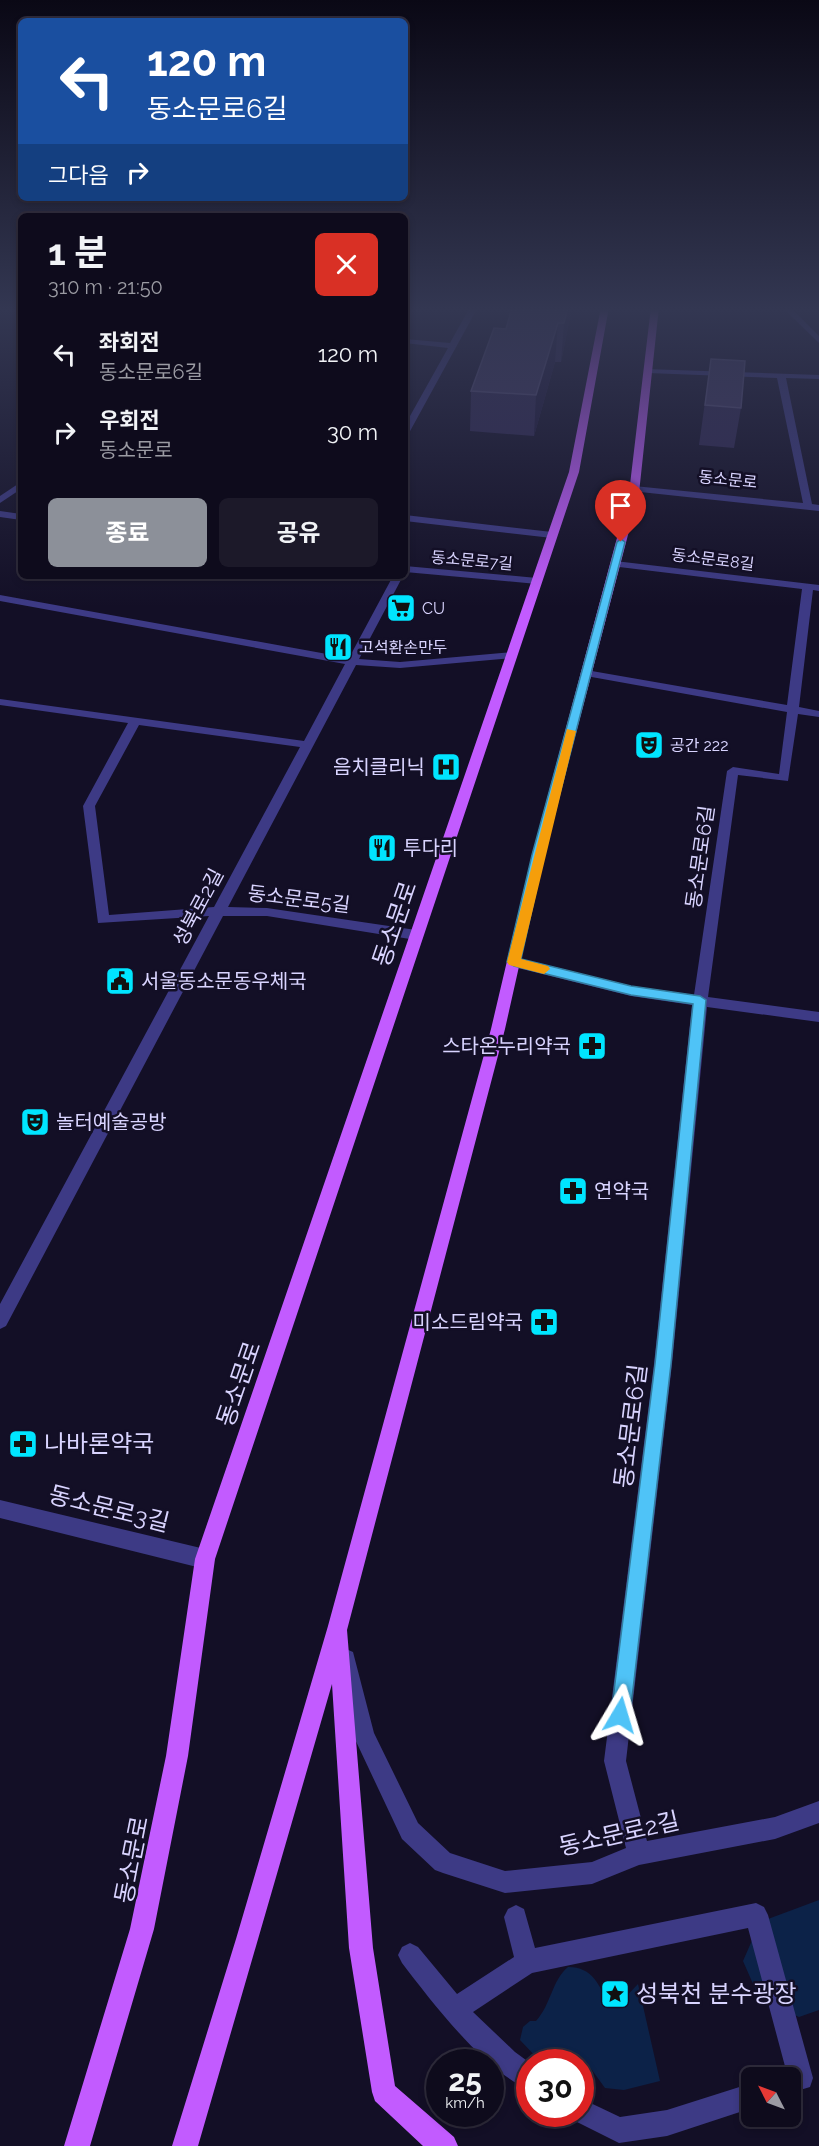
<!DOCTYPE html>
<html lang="ko">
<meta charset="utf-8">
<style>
:root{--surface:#0e0b1c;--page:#1c1929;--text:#f1f3f6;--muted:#9b9ba3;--line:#2e2b3b;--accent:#8c9099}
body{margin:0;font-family:Raleway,"Noto Sans KR",sans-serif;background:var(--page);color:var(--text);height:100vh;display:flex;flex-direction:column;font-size:22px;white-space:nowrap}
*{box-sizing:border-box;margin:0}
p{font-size:20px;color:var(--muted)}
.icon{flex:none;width:33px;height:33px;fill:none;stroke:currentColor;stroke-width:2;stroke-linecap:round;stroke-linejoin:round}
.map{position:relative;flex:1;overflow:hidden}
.panel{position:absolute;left:18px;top:213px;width:390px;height:366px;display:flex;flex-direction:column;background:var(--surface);border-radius:9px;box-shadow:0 3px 9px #0003,0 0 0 2px var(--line)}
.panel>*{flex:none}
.guide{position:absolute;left:18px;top:18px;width:390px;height:183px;border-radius:9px;box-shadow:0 3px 9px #0003,0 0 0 2px var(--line);background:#1a4fa0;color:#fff;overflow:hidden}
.needle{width:39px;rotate:312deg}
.controls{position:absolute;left:741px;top:2067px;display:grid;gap:12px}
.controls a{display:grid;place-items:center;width:60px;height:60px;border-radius:9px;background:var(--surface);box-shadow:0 3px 9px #0003,0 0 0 2px var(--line);font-size:30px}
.speed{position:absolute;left:426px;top:2049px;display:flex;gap:12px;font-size:30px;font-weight:700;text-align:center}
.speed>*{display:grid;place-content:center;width:78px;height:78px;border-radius:50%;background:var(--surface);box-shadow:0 3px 9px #0003,0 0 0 2px var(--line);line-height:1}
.speed small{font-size:15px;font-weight:400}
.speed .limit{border:9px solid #d22;background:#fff;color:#111}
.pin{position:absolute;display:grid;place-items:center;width:51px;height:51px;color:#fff;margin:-62px -26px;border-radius:50% 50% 50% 0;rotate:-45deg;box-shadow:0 0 6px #0007}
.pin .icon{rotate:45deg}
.me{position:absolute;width:66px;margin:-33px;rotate:7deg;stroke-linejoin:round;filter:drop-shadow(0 0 4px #0008)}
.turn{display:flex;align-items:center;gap:21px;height:126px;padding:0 30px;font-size:27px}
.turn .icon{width:78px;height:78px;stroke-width:2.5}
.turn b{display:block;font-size:42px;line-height:51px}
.then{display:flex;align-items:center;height:57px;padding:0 30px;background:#0003;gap:12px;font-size:22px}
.round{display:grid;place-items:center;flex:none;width:63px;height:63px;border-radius:9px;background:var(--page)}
.head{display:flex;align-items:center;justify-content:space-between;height:102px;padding:0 30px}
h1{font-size:36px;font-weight:700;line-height:45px}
.action{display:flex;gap:12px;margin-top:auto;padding:12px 30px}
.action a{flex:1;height:69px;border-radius:9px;background:var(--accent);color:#fff;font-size:24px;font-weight:700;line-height:69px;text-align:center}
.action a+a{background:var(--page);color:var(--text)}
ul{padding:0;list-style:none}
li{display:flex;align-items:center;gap:18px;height:78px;padding:0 30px}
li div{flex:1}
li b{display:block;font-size:22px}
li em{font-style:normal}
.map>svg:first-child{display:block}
.water{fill:#0c2248}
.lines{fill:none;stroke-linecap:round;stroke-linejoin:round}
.river{fill:#0c2248;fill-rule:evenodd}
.street{fill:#3d3a85;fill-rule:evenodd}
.primary{fill:#c25bff;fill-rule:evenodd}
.wall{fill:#312854}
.shaded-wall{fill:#1d163a}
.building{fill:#433a66;stroke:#5a527e;stroke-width:1.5}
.route{fill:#4fc3f7;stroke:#337fa1;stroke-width:1.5}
.slow{fill:#f59e0b}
.labels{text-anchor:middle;stroke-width:5;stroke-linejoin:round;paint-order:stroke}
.far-street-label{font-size:16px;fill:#d9d4ff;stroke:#130f26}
.far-poi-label{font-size:16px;fill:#d9d4ff;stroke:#130f26;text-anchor:start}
.poi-label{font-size:20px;fill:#d9d4ff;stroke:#130f26;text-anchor:start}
.street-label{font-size:20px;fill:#d9d4ff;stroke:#130f26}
.near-street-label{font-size:24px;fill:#d9d4ff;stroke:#130f26}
.near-poi-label{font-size:24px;fill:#d9d4ff;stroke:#130f26;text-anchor:start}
</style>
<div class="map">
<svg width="819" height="2146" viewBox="0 0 819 2146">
<rect width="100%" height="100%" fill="#130f26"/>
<path class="water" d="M568 1967C593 1967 599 1985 609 2005L619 2004 638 1984 660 2081 624 2090 605 2088 592 2070 577 2057 565 2062H541L520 2040 523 2027 530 2021H536C551 2005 552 1980 568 1967Z"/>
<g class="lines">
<path class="river" d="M819 1900V2010L799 2017 760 2000 743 1961 760 1922Z"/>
<g class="street">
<path d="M470 307H478L409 433 405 436V425L448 348 405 343V339L450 343Z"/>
<path d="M782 307H790L819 336V343Z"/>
<path d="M645 369 819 375V379L786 378 812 504 819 505V511L631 491 629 489 634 486 803 503 777 378 648 373H645Z"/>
<path d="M21 482V489L0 503V496Z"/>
<path d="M0 511 21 514V520L0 517Z"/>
<path d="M405 515 552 532 557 535 552 538 405 521Z"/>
<path d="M615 561 819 585V591L813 590 799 707 819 711V717L798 714 788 781 738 775 708 997 819 1012V1022L707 1007 672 1364 626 1761 647 1841 775 1817 819 1801V1823L775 1839 639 1865 592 1884 505 1893 443 1873 435 1870 402 1839 353 1735 336 1659 339 1652 346 1649 353 1652 374 1733 418 1823 450 1853 505 1871 592 1862 626 1848 604 1761 654 1364 692 1005 631 996 514 967 507 962 514 957 631 986 694 995 727 771 733 767 779 774 787 712 586 676 580 673 586 670 787 705 802 589 611 566 610 564Z"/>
<path d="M405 566 537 578 542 581 537 584 405 572Z"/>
<path d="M393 576H403L359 659 400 662 512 652 517 655 512 658 400 668 356 665 228 907 267 908 416 930 423 935 416 940 267 916H223L6 1326 0 1329V1304L209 916 98 923 83 806 128 723 0 705V699L304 741 345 664 0 601V595L349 658ZM139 725 300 747 214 907 109 915 95 806Z"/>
<path d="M0 1500 205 1549 212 1552 215 1559 212 1566 205 1569 0 1518Z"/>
<path d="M756 1903 764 1907 768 1915 813 2078 810 2087 790 2093V2078H779L781 2072 786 2070 748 1928 532 1973 473 2012 515 2052 530 2063V2090C484 2071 432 2002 402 1963L398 1955 402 1947 410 1943 418 1947 457 1994 514 1957 504 1917 508 1909 516 1905 524 1909 535 1948Z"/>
<path d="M752 2083V2108L667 2136 619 2143 571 2119 569 2114H580V2098L620 2117 667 2110Z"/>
</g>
<g class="primary">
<path d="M601 307H609L579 472 215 1559 188 1756 154 1929 90 2146H64L130 1929 166 1756 195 1559 569 472Z"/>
<path d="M651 307H659L639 493 544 855 505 1029 347 1630 373 1948 395 2086 454 2137 458 2146H423L375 2101 372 2092 349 1948 332 1684 198 2146H172L236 1939 328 1626 491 1029 532 855 629 493Z"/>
</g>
</g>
<g class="wall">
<path d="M512 307H572L561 362H555L534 436 470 431 471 391 506 329Z"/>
<path d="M711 359 741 408 734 448 699 445Z"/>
</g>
<g class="shaded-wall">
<path d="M568 307H572L561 362 564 323Z"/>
<path d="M558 323 555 362 534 436 536 395Z"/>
</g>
<g class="building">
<path d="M512 307H568L564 323H558L536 395 471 391 494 328 506 329Z"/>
<path d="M711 359 745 361 741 408 705 405Z"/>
</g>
<linearGradient id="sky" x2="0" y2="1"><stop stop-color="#0a0815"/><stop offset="0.51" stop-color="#333752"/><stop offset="1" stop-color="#333752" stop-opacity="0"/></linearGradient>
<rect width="819" height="607" fill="url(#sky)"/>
<path class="route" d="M621 539 625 542 544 855 521 959 631 986 700 996 706 1000 671 1364 630 1715 627 1722 620 1724 614 1722 611 1715 655 1364 693 1004 631 995 514 966 507 962 532 855 617 542Z"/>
<path class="slow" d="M567 729 576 731 521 959 548 966 550 969 544 974 509 965 507 962Z"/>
<defs>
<g id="supermarket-square" transform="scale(1.5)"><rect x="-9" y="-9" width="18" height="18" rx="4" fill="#00e5ff" stroke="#130f26"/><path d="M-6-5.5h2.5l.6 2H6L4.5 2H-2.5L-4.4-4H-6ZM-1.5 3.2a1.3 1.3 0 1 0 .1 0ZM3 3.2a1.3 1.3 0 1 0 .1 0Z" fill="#111"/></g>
<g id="restaurant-square" transform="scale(1.5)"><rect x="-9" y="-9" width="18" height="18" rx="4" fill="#00e5ff" stroke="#130f26"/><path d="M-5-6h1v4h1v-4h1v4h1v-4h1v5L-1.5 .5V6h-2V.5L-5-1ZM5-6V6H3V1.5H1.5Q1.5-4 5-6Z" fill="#111"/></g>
<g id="theatre-square" transform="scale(1.5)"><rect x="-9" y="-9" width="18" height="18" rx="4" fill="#00e5ff" stroke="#130f26"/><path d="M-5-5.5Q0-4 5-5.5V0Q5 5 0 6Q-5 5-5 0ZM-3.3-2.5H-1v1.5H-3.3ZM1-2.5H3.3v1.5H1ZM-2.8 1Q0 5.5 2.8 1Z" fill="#111"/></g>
<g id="hospital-square" transform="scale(1.5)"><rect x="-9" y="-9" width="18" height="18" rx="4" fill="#00e5ff" stroke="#130f26"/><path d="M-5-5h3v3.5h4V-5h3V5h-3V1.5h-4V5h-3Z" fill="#111"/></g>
<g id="civic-square" transform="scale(1.5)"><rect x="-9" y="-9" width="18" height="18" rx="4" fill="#00e5ff" stroke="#130f26"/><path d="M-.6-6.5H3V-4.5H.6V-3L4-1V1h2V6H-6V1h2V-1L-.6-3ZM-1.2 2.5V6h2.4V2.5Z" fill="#111"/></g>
<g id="pharmacy-square" transform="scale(1.5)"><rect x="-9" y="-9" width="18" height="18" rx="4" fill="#00e5ff" stroke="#130f26"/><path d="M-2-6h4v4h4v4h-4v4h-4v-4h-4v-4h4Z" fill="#111"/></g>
<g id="sight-square" transform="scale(1.5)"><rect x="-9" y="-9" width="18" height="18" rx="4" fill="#00e5ff" stroke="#130f26"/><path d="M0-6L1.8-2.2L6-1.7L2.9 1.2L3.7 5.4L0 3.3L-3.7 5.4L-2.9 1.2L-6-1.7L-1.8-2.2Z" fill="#111"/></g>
</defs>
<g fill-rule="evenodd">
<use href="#supermarket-square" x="401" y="608"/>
<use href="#restaurant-square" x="338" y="647"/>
<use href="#theatre-square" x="649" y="745"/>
<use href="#hospital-square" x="446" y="767"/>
<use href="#restaurant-square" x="382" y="848"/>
<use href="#civic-square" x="120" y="981"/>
<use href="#pharmacy-square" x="592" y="1046"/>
<use href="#theatre-square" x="35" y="1122"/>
<use href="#pharmacy-square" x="573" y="1191"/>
<use href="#pharmacy-square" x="544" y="1322"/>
<use href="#pharmacy-square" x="23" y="1444"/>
<use href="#sight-square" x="615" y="1994"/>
</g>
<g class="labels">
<g class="far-street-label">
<text transform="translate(728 479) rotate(6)" y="6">동소문로</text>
<text transform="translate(713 559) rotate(7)" y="6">동소문로8길</text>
<text transform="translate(472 560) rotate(5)" y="6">동소문로7길</text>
</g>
<g class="far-poi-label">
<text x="422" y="614">CU</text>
<text x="359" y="653">고석환손만두</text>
<text x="670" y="751">공간 222</text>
</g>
<g class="poi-label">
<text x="425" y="774" text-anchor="end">음치클리닉</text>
<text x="403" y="855">투다리</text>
<text x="141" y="988">서울동소문동우체국</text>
<text x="571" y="1053" text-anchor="end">스타온누리약국</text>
<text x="56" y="1129">놀터예술공방</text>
<text x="594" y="1198">연약국</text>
<text x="523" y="1329" text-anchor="end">미소드림약국</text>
</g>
<g class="street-label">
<text transform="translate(700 857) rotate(-82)" y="7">동소문로6길</text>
<text transform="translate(299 899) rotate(7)" y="7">동소문로5길</text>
<text transform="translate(198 907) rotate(-62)" y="7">성북로2길</text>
</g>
<g class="near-street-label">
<text transform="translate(395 924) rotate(-71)" y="8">동소문로</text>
<text transform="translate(239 1384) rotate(-71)" y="8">동소문로</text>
<text transform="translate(631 1426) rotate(-83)" y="8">동소문로6길</text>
<text transform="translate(109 1509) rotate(14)" y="8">동소문로3길</text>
<text transform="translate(619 1834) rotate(-13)" y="8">동소문로2길</text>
<text transform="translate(132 1860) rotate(-79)" y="8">동소문로</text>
</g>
<g class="near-poi-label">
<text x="44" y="1452">나바론약국</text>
<text x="636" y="2002">성북천 분수광장</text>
</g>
</g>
</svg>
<div class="controls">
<a><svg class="needle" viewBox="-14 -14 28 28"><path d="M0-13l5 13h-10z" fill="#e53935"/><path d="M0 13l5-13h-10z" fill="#9b9ba3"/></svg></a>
</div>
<div class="speed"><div>25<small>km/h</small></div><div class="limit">30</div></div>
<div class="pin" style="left:621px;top:542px;background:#d93025"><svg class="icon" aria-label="arrive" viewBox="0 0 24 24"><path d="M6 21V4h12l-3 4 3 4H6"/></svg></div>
<svg class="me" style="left:620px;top:1715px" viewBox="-20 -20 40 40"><path d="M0-17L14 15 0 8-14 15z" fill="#4fc3f7" stroke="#fff" stroke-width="4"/></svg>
<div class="guide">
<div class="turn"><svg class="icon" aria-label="left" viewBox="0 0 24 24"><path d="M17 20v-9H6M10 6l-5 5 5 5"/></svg><div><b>120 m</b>동소문로6길</div></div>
<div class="then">그다음<svg class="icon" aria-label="right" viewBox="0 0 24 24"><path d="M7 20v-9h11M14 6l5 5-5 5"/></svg></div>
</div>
<section class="panel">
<div class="head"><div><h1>1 분</h1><p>310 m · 21:50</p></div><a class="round" style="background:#d93025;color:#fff"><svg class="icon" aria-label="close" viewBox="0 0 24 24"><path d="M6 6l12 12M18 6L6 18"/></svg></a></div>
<ul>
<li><svg class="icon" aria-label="left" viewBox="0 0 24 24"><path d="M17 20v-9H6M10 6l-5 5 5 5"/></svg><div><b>좌회전</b><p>동소문로6길</p></div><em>120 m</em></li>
<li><svg class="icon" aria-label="right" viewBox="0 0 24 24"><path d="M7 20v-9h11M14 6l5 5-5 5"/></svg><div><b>우회전</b><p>동소문로</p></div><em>30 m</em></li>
</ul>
<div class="action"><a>종료</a><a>공유</a></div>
</section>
</div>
